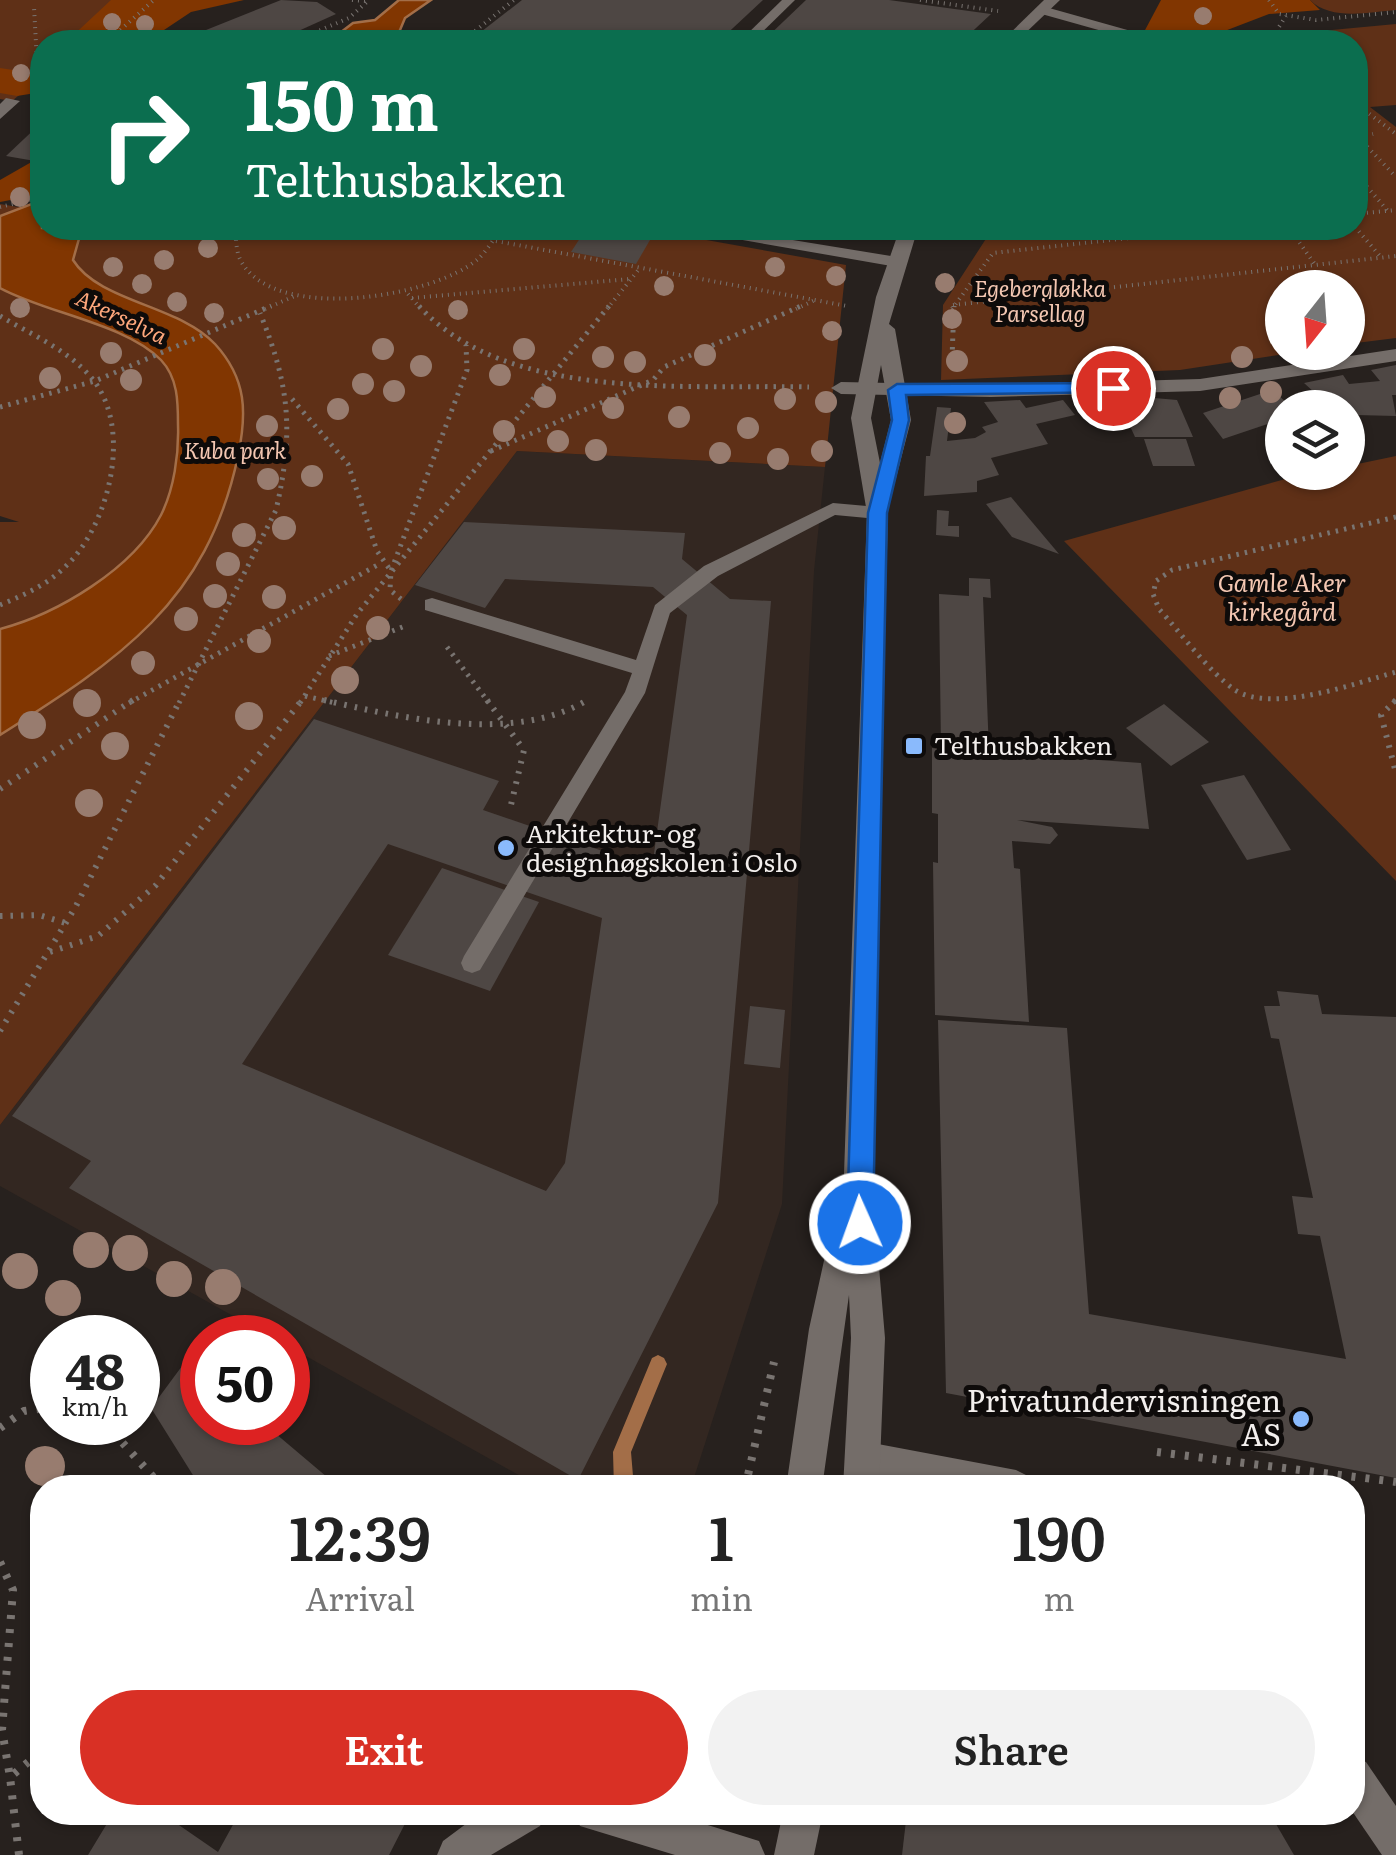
<!DOCTYPE html>
<meta charset="utf-8">
<style>
:root{--surface:#fff;--page:#f2f2f2;--text:#222;--muted:#767676;--accent:#d93025}
body{margin:0;font-family:Literata,serif;background:var(--page);color:var(--text);height:100vh;display:flex;flex-direction:column;font-size:38px;white-space:nowrap}
*{box-sizing:border-box;margin:0}
p{font-size:32px;color:var(--muted)}
.icon{flex:none;width:55px;height:55px;fill:none;stroke:currentColor;stroke-width:2;stroke-linecap:round;stroke-linejoin:round}
.map{position:relative;flex:1;overflow:hidden}
.sheet{position:absolute;left:30px;top:1475px;width:1335px;height:350px;display:flex;flex-direction:column;background:var(--surface);border-radius:40px;box-shadow:0 2px 8px #0004}
.sheet>*{flex:none}
.hud{position:absolute;left:30px;top:30px;width:1338px;height:210px;border-radius:40px;box-shadow:0 2px 8px #0004;background:#0b6e4f;color:#fff;overflow:hidden}
.needle{width:65px;rotate:197deg}
.fabs{position:absolute;left:1265px;top:270px;display:grid;gap:20px}
.fabs a{display:grid;place-items:center;width:100px;height:100px;border-radius:50%;background:var(--surface);box-shadow:0 2px 8px #0004;font-size:50px}
.speed{position:absolute;left:30px;top:1315px;display:flex;gap:20px;font-size:50px;font-weight:700;text-align:center}
.speed>*{display:grid;place-content:center;width:130px;height:130px;border-radius:50%;background:var(--surface);box-shadow:0 2px 8px #0004;line-height:1}
.speed small{font-size:25px;font-weight:400}
.speed .limit{border:15px solid #d22;background:#fff;color:#111}
.pin{position:absolute;display:grid;place-items:center;width:85px;height:85px;color:#fff;margin:-42px;border:5px solid #fff;border-radius:50%;box-shadow:0 2px 10px #0007}
.me{position:absolute;width:110px;margin:-55px;rotate:358deg;stroke-linejoin:round;filter:drop-shadow(0 0 8px #0008)}
.turn{display:flex;align-items:center;gap:35px;height:210px;padding:0 50px;font-size:45px}
.turn .icon{width:130px;height:130px;stroke-width:2.5}
.turn b{display:block;font-size:70px;line-height:85px}
.eta{display:flex;justify-content:space-evenly;align-items:center;height:170px;text-align:center}
.eta b{font-size:60px;font-weight:600;line-height:70px}
.cta{display:flex;gap:20px;margin-top:auto;padding:20px 50px}
.cta a{flex:1;height:115px;border-radius:60px;background:var(--accent);color:#fff;font-size:40px;font-weight:600;line-height:115px;text-align:center}
.cta a+a{background:var(--page);color:var(--text)}
.map>svg:first-child{display:block}
.built{fill:#332721}
.green{fill:#5f3017}
.forest{fill:#813601}
.water{fill:#813601;stroke:#a36e48;stroke-width:2.5}
.lines{fill:none;stroke-linecap:round;stroke-linejoin:round}
.stream{fill:#a36e48;fill-rule:evenodd}
.building{fill:#4e4744;fill-rule:evenodd}
.path-far3{stroke:#797471;stroke-width:4;stroke-dasharray:1 5;stroke-linecap:butt}
.path-far2{stroke:#797471;stroke-width:5;stroke-dasharray:2.5 6;stroke-linecap:butt}
.path-far1{stroke:#797471;stroke-width:6;stroke-dasharray:2.5 8;stroke-linecap:butt}
.path{stroke:#797471;stroke-width:8;stroke-dasharray:4 10;stroke-linecap:butt}
.service{fill:#746d69;fill-rule:evenodd}
.minor{fill:#746d69;fill-rule:evenodd}
.secondary{fill:#746d69;fill-rule:evenodd}
.tree{fill:#987c6f}
.route{fill:#1a73e8;stroke:#114b97;stroke-width:2.5}
.poi-dot{fill:#8abafc;stroke:#0e0b0a;stroke-width:4}
.labels{text-anchor:middle;stroke-width:10;stroke-linejoin:round;paint-order:stroke}
.far-park-label{font-size:22px;font-style:italic;fill:#f4c7b2;stroke:#0e0b0a}
.far-water-label{font-size:22px;font-style:italic;fill:#fea77c;stroke:#0e0b0a}
.park-label{font-size:25px;font-style:italic;fill:#f4c7b2;stroke:#0e0b0a}
.poi-label{font-size:25px;fill:#f3efed;stroke:#0e0b0a;text-anchor:start}
.near-poi-label{font-size:30px;fill:#f3efed;stroke:#0e0b0a;text-anchor:end}
</style>
<div class="map">
<svg width="1396" height="1855" viewBox="0 0 1396 1855">
<rect width="100%" height="100%" fill="#27211e"/>
<path class="built" d="M517 451 825 467 814 571 782 1204 691 1487H540L288 1346V1338L271 1337 0 1186V1125Z"/>
<g class="green">
<path d="M0 0H138L85 42H42V76L12 101 0 99Z"/>
<path d="M1310 0H1396V10C1369 12 1331 21 1310 0Z"/>
<path d="M1396 24V105L1370 107 1396 127V338L1348 344V288H1282V352L1292 353 1180 370 941 380 943 305 993 228H1355V42H1201Z"/>
<path d="M0 204 42 211V228H639L846 265 825 467 517 451 0 1125V522H19L0 516Z"/>
<path d="M1396 456V881L1064 541 1307 473 1348 472V466Z"/>
</g>
<g class="forest">
<path d="M111 0H244L191 12 146 42H66Z"/>
<path d="M1161 0H1310L1320 10 1269 14 1196 42H1122L1144 32Z"/>
<path d="M42 64V92L17 96 0 93V68L33 73Z"/>
<path d="M42 156V194L0 202V180Z"/>
</g>
<g class="water">
<path d="M399 0H431L405 18 395 42H328L353 23 375 20Z"/>
<path d="M42 200V228H82L73 260C99 302 179 305 215 344 247 379 247 413 238 456 207 603 118 660 0 735V629C57 614 133 569 161 515 174 489 179 454 178 425 178 402 178 378 161 360 126 324 46 313 0 288V216Z"/>
</g>
<g class="lines">
<path class="stream" d="M658 1355 664 1358 667 1364 631 1452 634 1488H614L613 1452 652 1358Z"/>
</g>
<g class="building">
<path d="M281 0 317 2 336 14 274 42H191L196 34Z"/>
<path d="M522 0H763L718 42H468Z"/>
<path d="M806 0H889L991 14 961 42H762Z"/>
<path d="M42 122V153L35 161 6 156Z"/>
<path d="M586 229 650 240 636 264 571 252Z"/>
<path d="M1396 365V395H1392L1396 416 1356 415 1359 419 1348 423V408L1338 399 1325 402 1304 383 1343 375 1349 384 1380 381 1371 370Z"/>
<path d="M1272 390 1293 408H1282V419L1223 439 1203 413Z"/>
<path d="M1143 397 1177 400 1193 437H1135L1119 402H1144Z"/>
<path d="M1020 400 1026 408 1063 400 1075 415 1036 424 1048 444 991 458 999 475 977 481V492L924 496 926 456H930L937 407 951 408 947 441 975 438 986 432 982 427 998 422 984 402Z"/>
<path d="M1144 439H1186L1195 466H1153Z"/>
<path d="M1011 497 1059 554 1012 537 986 504Z"/>
<path d="M937 510 949 511 948 526H959V537L936 535Z"/>
<path d="M464 522 685 533 682 559 730 599 771 601 718 1203 578 1480 69 1188 91 1161 12 1116 314 719 499 781 483 810 652 868 687 615 653 587 505 579 485 608 415 585ZM388 844 602 918 565 1163 546 1191 242 1064Z"/>
<path d="M969 578 990 579 991 598 983 597 989 752 1141 763 1149 829 1017 820 1052 827 1058 835 1050 844 1012 841 1014 868 1020 869 1029 1022 935 1015 933 862 938 863V814L932 813V748L941 749 939 594 969 596Z"/>
<path d="M1164 704 1209 742 1171 766 1126 728Z"/>
<path d="M1244 775 1291 850 1247 860 1201 785Z"/>
<path d="M442 868 539 902 490 991 388 955Z"/>
<path d="M1277 991 1318 995 1322 1014 1396 1017V1478L946 1393 938 1020 1067 1028 1089 1314 1346 1359 1320 1236 1298 1234 1292 1196 1313 1198 1279 1039 1271 1038 1264 1006H1280Z"/>
<path d="M750 1006 785 1010 780 1068 744 1064Z"/>
<path d="M202 1339V1422H272L269 1428 340 1488H201L151 1408Z"/>
<path d="M114 1812H129L139 1819 142 1812H160L218 1852 240 1812H411L389 1855H88Z"/>
<path d="M907 1812H1269L1294 1855H902Z"/>
</g>
<g class="lines">
<g class="path-far3">
<path d="M352 0 366 1"/>
<path d="M920 0 998 11"/>
<path d="M1269 0 1279 14 1316 20 1396 12"/>
<path d="M107 42 154 0"/>
<path d="M292 42 349 18 369 0"/>
<path d="M461 42 514 0"/>
<path d="M1284 42 1277 30 1286 16"/>
<path d="M25 78 37 62 34 7"/>
<path d="M1355 103 1396 134"/>
<path d="M1359 138 1396 177"/>
<path d="M1355 139 1373 134"/>
<path d="M1355 173 1388 211"/>
<path d="M0 207 42 197"/>
<path d="M1355 214 1396 210"/>
<path d="M1355 227 1380 256"/>
<path d="M235 228C236 237 236 251 240 259 271 324 433 298 478 259 487 251 494 238 502 228"/>
<path d="M601 228 634 233 657 229"/>
<path d="M1065 228 1073 242"/>
<path d="M1289 228 1314 263"/>
<path d="M496 241 847 306"/>
<path d="M408 294 421 309"/>
<path d="M412 298 630 279"/>
<path d="M953 305 1396 256"/>
<path d="M265 309 297 295"/>
<path d="M607 309 640 268"/>
<path d="M796 309 815 300"/>
<path d="M952 309 993 253 1220 228"/>
</g>
<g class="path-far2">
<path d="M419 306C507 403 689 384 809 387"/>
<path d="M0 316C32 335 71 351 94 381 133 432 108 526 66 566 47 585 24 595 0 605"/>
<path d="M952 358 954 306"/>
<path d="M292 399 348 464 377 551 391 571"/>
<path d="M0 407 95 381 271 306"/>
<path d="M491 451 653 380 664 367 801 306"/>
<path d="M1396 517 1172 570 1156 581 1153 594 1159 609C1180 632 1210 673 1235 690 1273 714 1356 683 1396 672"/>
<path d="M401 599 390 590 391 571 467 370 466 345"/>
<path d="M447 647 489 703"/>
<path d="M329 656 405 626"/>
<path d="M305 696 335 703"/>
<path d="M129 703 381 563"/>
<path d="M179 703 276 510C294 432 290 387 260 313"/>
<path d="M300 703 357 614 609 306"/>
<path d="M1393 703 1396 700"/>
</g>
<g class="path-far1">
<path d="M324 700C401 718 512 743 584 702"/>
<path d="M487 700 524 750 510 809"/>
<path d="M1396 700 1381 715 1396 773"/>
<path d="M0 789 133 700"/>
<path d="M0 916 39 915 66 923"/>
<path d="M50 952 98 936 156 885 302 700"/>
<path d="M0 1031 76 906 180 700"/>
</g>
<g class="path">
<path d="M104 1422 163 1488"/>
<path d="M0 1428 24 1411 52 1407"/>
<path d="M1157 1452 1396 1482"/>
<path d="M745 1488 774 1362"/>
<path d="M0 1562 13 1590 2 1730 10 1777"/>
<path d="M19 1855 10 1777 42 1751"/>
</g>
<g class="service">
<path d="M782 0H795L752 42H739Z"/>
<path d="M1042 6 1131 31 1133 34 1127 38 1038 13 1036 10Z"/>
<path d="M690 228H720L897 257 905 262 897 267 697 232Z"/>
<path d="M833 503 878 507 887 513 878 519 835 515 718 576 670 613 645 693 480 970 472 973 464 970 461 963 464 956 625 692 632 673 425 610V600L432 598 636 660 655 605 704 566Z"/>
</g>
<g class="minor">
<path d="M6 98 20 101 0 119V104Z"/>
<path d="M1396 349V361L1200 391 991 397 841 394 831 388 841 382 991 385 1200 379Z"/>
<path d="M862 1441 1016 1470 1028 1476 1033 1488C973 1488 907 1494 850 1470L845 1458 850 1446Z"/>
<path d="M1352 1757 1366 1762 1396 1806V1855H1382L1352 1811Z"/>
<path d="M482 1812H546L540 1826 491 1855H437L443 1841Z"/>
<path d="M574 1812H666L759 1841 765 1855H675L580 1826Z"/>
</g>
<g class="secondary">
<path d="M1044 0H1060L1016 42H1001Z"/>
<path d="M900 228H918L889 324 895 329 911 420 888 509 872 1184 885 1338 879 1488H843L851 1338 849 1295 822 1488H786L809 1329 834 1215 843 1203 867 513 851 418 876 297ZM881 365 891 420 880 463 871 418Z"/>
<path d="M783 1812H823L814 1855H774Z"/>
</g>
</g>
<g class="tree">
<circle cx="1203" cy="16" r="9"/>
<circle cx="112" cy="22" r="9"/>
<circle cx="145" cy="24" r="9"/>
<circle cx="21" cy="73" r="9"/>
<circle cx="20" cy="197" r="10"/>
<circle cx="208" cy="248" r="10"/>
<circle cx="164" cy="260" r="10"/>
<circle cx="113" cy="267" r="10"/>
<circle cx="775" cy="267" r="10"/>
<circle cx="836" cy="276" r="10"/>
<circle cx="945" cy="283" r="10"/>
<circle cx="142" cy="284" r="10"/>
<circle cx="664" cy="286" r="10"/>
<circle cx="177" cy="302" r="10"/>
<circle cx="20" cy="308" r="10"/>
<circle cx="458" cy="310" r="10"/>
<circle cx="214" cy="313" r="10"/>
<circle cx="952" cy="319" r="10"/>
<circle cx="832" cy="331" r="10"/>
<circle cx="383" cy="349" r="11"/>
<circle cx="524" cy="349" r="11"/>
<circle cx="111" cy="353" r="11"/>
<circle cx="705" cy="355" r="11"/>
<circle cx="603" cy="357" r="11"/>
<circle cx="1242" cy="357" r="11"/>
<circle cx="957" cy="361" r="11"/>
<circle cx="635" cy="362" r="11"/>
<circle cx="421" cy="366" r="11"/>
<circle cx="500" cy="375" r="11"/>
<circle cx="50" cy="378" r="11"/>
<circle cx="131" cy="380" r="11"/>
<circle cx="363" cy="384" r="11"/>
<circle cx="394" cy="391" r="11"/>
<circle cx="1271" cy="392" r="11"/>
<circle cx="545" cy="397" r="11"/>
<circle cx="1230" cy="398" r="11"/>
<circle cx="785" cy="399" r="11"/>
<circle cx="826" cy="402" r="11"/>
<circle cx="613" cy="408" r="11"/>
<circle cx="338" cy="409" r="11"/>
<circle cx="679" cy="417" r="11"/>
<circle cx="955" cy="423" r="11"/>
<circle cx="267" cy="426" r="11"/>
<circle cx="748" cy="428" r="11"/>
<circle cx="504" cy="431" r="11"/>
<circle cx="558" cy="441" r="11"/>
<circle cx="596" cy="450" r="11"/>
<circle cx="822" cy="451" r="11"/>
<circle cx="720" cy="453" r="11"/>
<circle cx="778" cy="459" r="11"/>
<circle cx="312" cy="476" r="11"/>
<circle cx="268" cy="479" r="11"/>
<circle cx="284" cy="528" r="12"/>
<circle cx="244" cy="535" r="12"/>
<circle cx="228" cy="564" r="12"/>
<circle cx="215" cy="596" r="12"/>
<circle cx="274" cy="597" r="12"/>
<circle cx="186" cy="619" r="12"/>
<circle cx="378" cy="628" r="12"/>
<circle cx="259" cy="641" r="12"/>
<circle cx="143" cy="663" r="12"/>
<circle cx="345" cy="680" r="14"/>
<circle cx="87" cy="703" r="14"/>
<circle cx="249" cy="716" r="14"/>
<circle cx="32" cy="725" r="14"/>
<circle cx="115" cy="746" r="14"/>
<circle cx="89" cy="803" r="14"/>
<circle cx="91" cy="1250" r="18"/>
<circle cx="130" cy="1253" r="18"/>
<circle cx="20" cy="1271" r="18"/>
<circle cx="174" cy="1279" r="18"/>
<circle cx="223" cy="1287" r="18"/>
<circle cx="63" cy="1298" r="18"/>
<circle cx="45" cy="1466" r="20"/>
</g>
<path class="route" d="M1113 383 1119 384V392L906 395 909 420 887 513 873 1223 869 1232 860 1235 851 1232 847 1223 868 513 892 420 888 390 897 384Z"/>
<g class="poi-dot">
<rect x="904" y="736" width="20" height="20" rx="5"/>
<circle cx="506" cy="848" r="10"/>
<circle cx="1301" cy="1419" r="10"/>
</g>
<g class="labels">
<g class="far-park-label">
<text x="1040" y="297">Egebergløkka<tspan x="1040" dy="25">Parsellag</tspan></text>
<text x="235" y="459">Kuba park</text>
</g>
<g class="far-water-label">
<text transform="translate(121 317) rotate(25)" y="8">Akerselva</text>
</g>
<g class="park-label">
<text x="1282" y="592">Gamle Aker<tspan x="1282" dy="29">kirkegård</tspan></text>
</g>
<g class="poi-label">
<text x="934" y="755">Telthusbakken</text>
<text x="526" y="843">Arkitektur- og<tspan x="526" dy="29">designhøgskolen i Oslo</tspan></text>
</g>
<g class="near-poi-label">
<text x="1281" y="1412">Privatundervisningen<tspan x="1281" dy="34">AS</tspan></text>
</g>
</g>
</svg>
<div class="fabs">
<a><svg class="needle" viewBox="-14 -14 28 28"><path d="M0-13l5 13h-10z" fill="#e53935"/><path d="M0 13l5-13h-10z" fill="#767676"/></svg></a>
<a><svg class="icon" aria-label="layers" viewBox="0 0 24 24"><path d="M12 4l9 5-9 5-9-5zM3 14l9 5 9-5"/></svg></a>
</div>
<div class="speed"><div>48<small>km/h</small></div><div class="limit">50</div></div>
<div class="pin" style="left:1113px;top:388px;background:#d93025"><svg class="icon" aria-label="arrive" viewBox="0 0 24 24"><path d="M6 21V4h12l-3 4 3 4H6"/></svg></div>
<svg class="me" style="left:860px;top:1223px" viewBox="-20 -20 40 40"><circle r="17" fill="#1a73e8" stroke="#fff" stroke-width="3"/><path d="M0-11L8 9 0 5-8 9z" fill="#fff"/></svg>
<div class="hud">
<div class="turn"><svg class="icon" aria-label="right" viewBox="0 0 24 24"><path d="M7 20v-9h11M14 6l5 5-5 5"/></svg><div><b>150 m</b>Telthusbakken</div></div>
</div>
<section class="sheet">
<div class="eta">
<div><b>12:39</b><p>Arrival</p></div>
<div><b>1</b><p>min</p></div>
<div><b>190</b><p>m</p></div>
</div>
<div class="cta"><a>Exit</a><a>Share</a></div>
</section>
</div>
